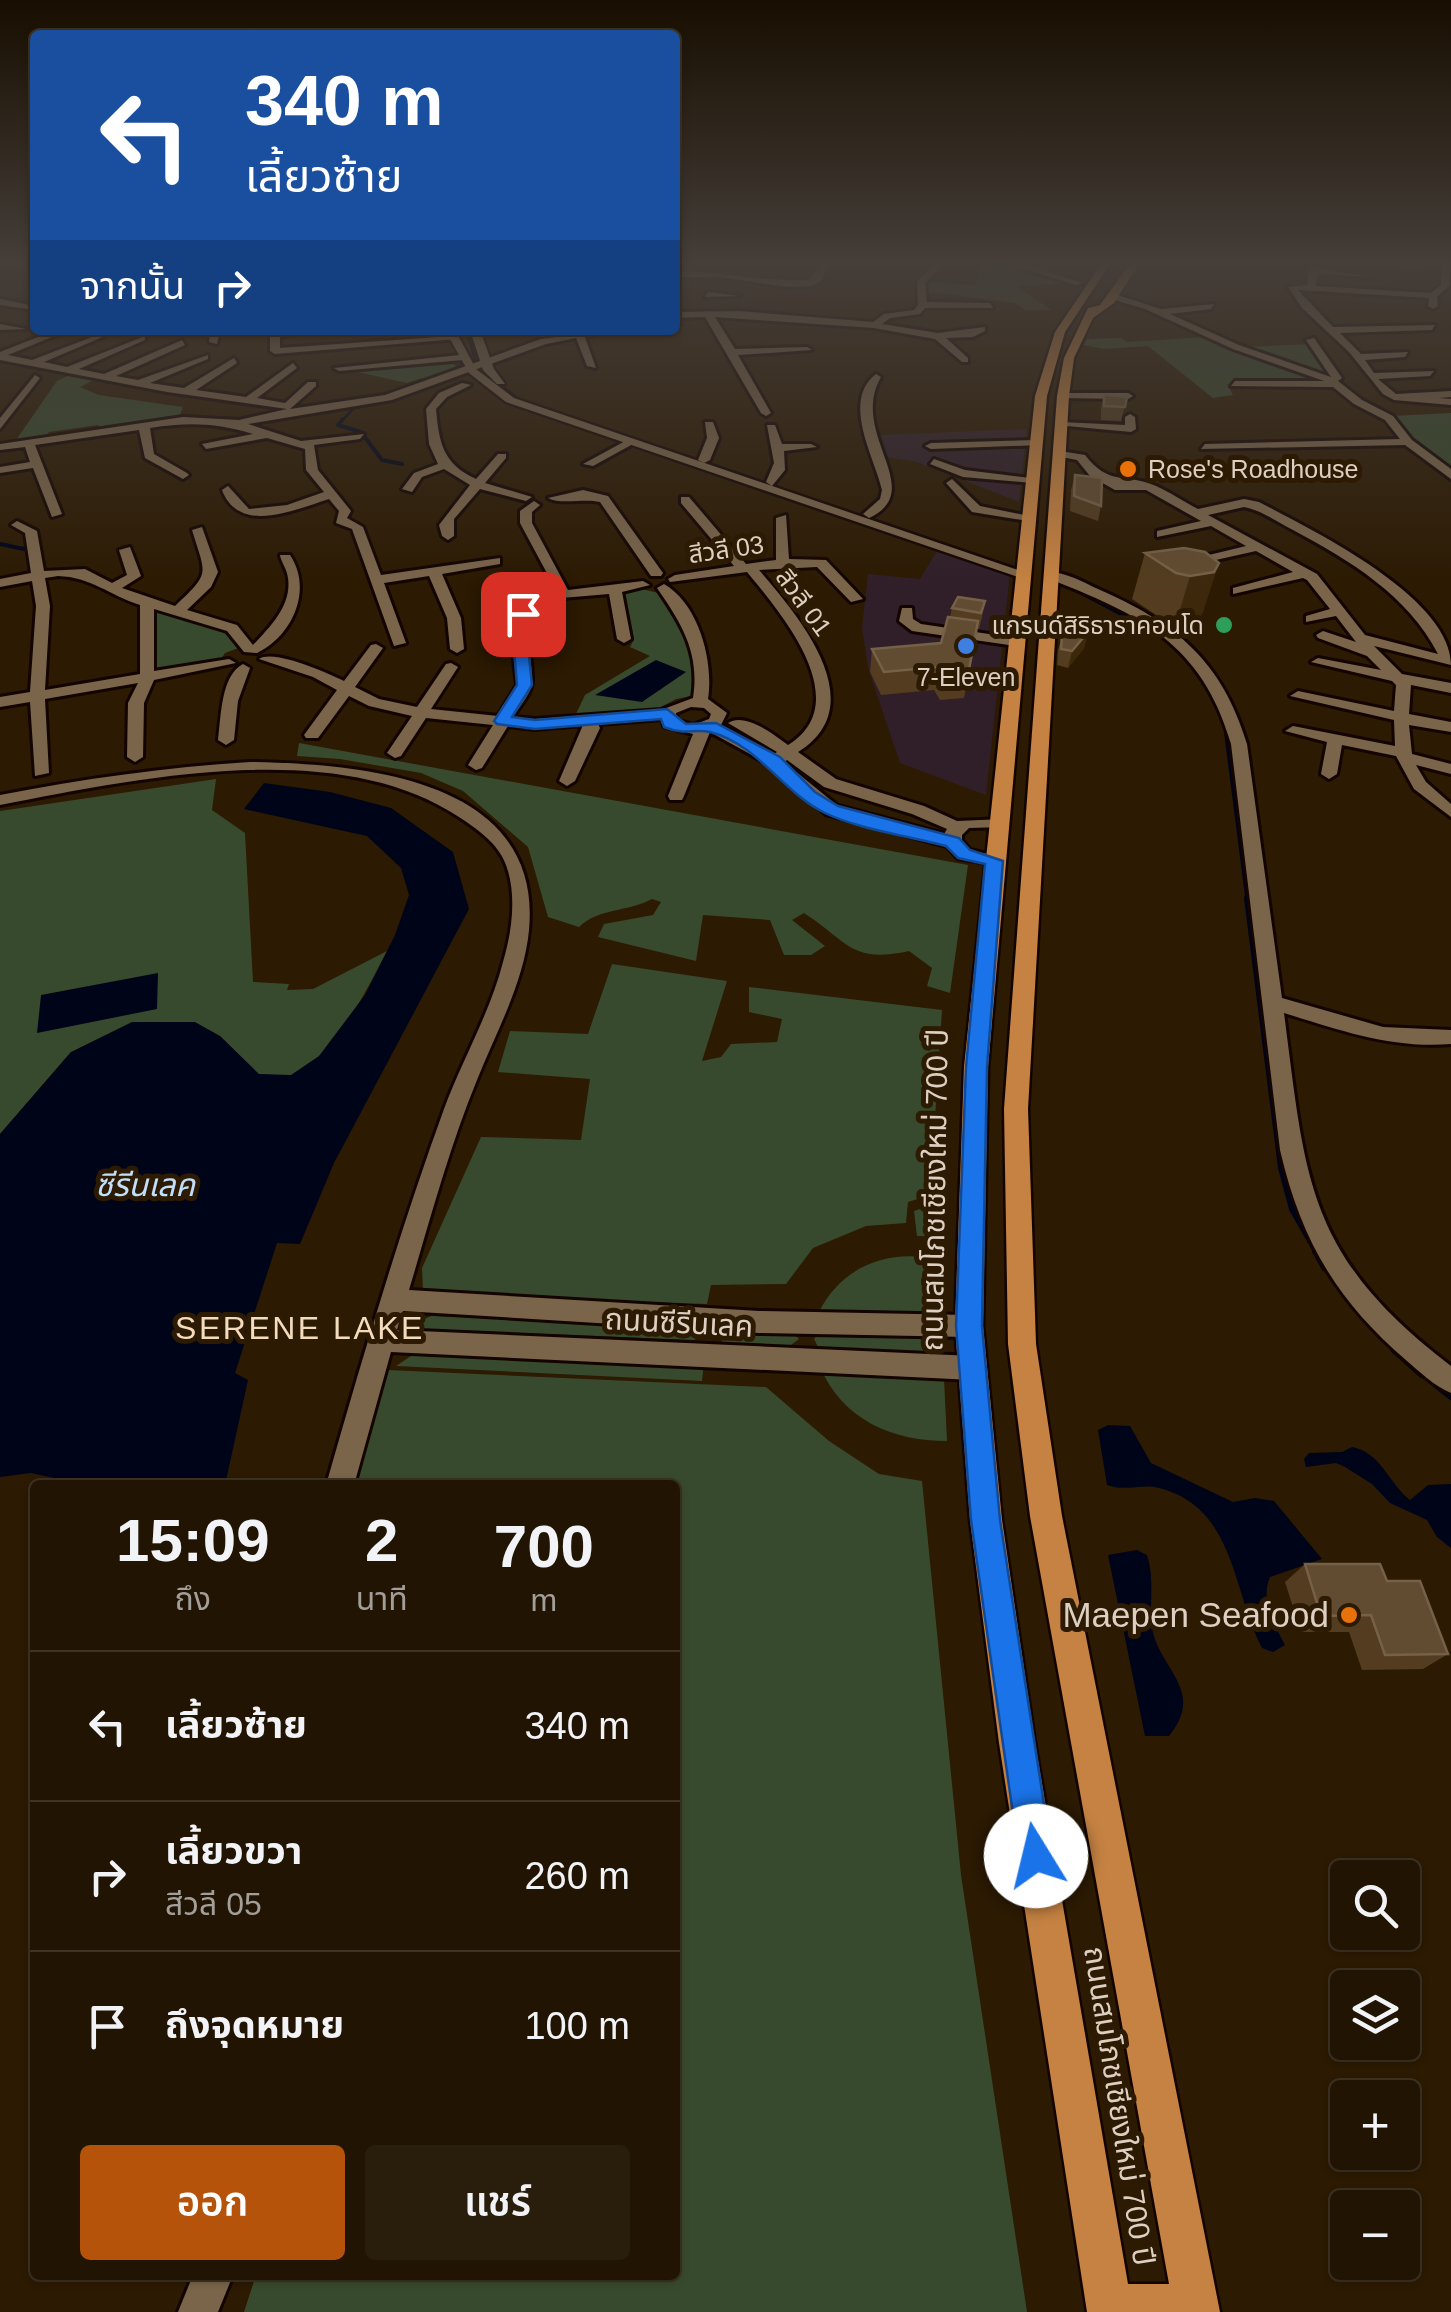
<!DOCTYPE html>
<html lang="th">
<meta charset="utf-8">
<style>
:root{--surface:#211402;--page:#291d0c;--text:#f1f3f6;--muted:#a29e99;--line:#3e3324;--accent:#b45309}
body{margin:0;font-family:Arial,"Noto Sans Thai",sans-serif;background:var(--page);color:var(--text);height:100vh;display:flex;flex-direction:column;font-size:38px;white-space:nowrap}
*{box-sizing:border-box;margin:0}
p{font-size:32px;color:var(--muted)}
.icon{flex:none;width:55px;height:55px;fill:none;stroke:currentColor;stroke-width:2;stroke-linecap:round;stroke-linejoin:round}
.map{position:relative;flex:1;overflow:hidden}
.details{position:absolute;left:30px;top:1480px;width:650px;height:800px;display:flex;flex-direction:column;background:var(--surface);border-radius:10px;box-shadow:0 2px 8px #0004,0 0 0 2px var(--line)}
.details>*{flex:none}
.hud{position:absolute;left:30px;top:30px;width:650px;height:305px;border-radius:10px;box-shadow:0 2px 8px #0004,0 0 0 2px var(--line);background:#1a4fa0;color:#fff;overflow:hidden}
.controls{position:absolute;left:1330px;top:1860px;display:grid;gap:20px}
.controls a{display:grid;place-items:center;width:90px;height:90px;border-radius:10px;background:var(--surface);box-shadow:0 2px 8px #0004,0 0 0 2px var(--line);font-size:50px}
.pin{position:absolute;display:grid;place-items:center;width:85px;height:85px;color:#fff;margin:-42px;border-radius:20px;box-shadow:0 5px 15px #0006}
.me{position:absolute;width:110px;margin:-55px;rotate:351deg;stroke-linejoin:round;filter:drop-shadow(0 0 8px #0008)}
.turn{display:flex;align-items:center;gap:35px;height:210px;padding:0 50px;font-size:45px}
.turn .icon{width:130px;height:130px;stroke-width:2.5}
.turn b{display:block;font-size:70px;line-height:85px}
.then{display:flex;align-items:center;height:95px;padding:0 50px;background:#0003;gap:20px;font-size:38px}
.eta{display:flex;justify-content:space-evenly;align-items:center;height:170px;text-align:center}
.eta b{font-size:60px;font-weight:600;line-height:70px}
.button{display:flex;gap:20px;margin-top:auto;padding:20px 50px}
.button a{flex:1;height:115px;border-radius:10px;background:var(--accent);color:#fff;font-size:40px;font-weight:600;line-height:115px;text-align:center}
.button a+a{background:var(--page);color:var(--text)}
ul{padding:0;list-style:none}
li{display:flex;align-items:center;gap:30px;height:150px;padding:0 50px;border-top:2px solid var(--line)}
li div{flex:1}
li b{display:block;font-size:38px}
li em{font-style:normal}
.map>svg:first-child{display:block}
.commercial{fill:#301f29}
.green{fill:#384a2d}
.water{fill:#000419}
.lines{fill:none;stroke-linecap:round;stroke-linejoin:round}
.stream-far4{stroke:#000419;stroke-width:2.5}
.stream-far3{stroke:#000419;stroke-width:4}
.stream-far2{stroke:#000419;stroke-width:5}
.stream-far1{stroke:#000419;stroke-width:6}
.stream{stroke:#000419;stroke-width:8}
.street-casing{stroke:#130400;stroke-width:6}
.secondary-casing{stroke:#130400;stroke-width:5}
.primary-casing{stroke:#130400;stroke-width:5}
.street{fill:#7a654b;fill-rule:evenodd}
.secondary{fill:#7a654b;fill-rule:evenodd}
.primary{fill:#c58242;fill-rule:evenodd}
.wall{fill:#533c1f}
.shaded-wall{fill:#3d280c}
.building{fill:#624c31;stroke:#756148;stroke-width:2.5}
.route{fill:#1a73e8;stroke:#114b97;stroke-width:2.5}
.food-dot{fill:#e8710a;stroke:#2c1a02;stroke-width:4}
.leisure-dot{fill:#2e9e5b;stroke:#2c1a02;stroke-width:4}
.shop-dot{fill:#3f7fe0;stroke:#2c1a02;stroke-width:4}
.labels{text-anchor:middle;stroke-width:10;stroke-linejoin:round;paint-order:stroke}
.far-poi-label{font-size:25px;fill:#ddd0c2;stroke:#2c1a02;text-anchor:start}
.far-street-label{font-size:25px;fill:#ddd0c2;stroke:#2c1a02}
.street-label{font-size:30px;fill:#ddd0c2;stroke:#2c1a02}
.water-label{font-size:32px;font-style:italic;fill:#c1defb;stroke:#2c1a02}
.neighbourhood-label{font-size:32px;letter-spacing:2.5px;fill:#f3dbbe;stroke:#2c1a02}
.near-poi-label{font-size:35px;fill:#ddd0c2;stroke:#2c1a02;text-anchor:end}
</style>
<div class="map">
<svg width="1451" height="2312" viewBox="0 0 1451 2312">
<rect width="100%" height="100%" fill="#2c1a02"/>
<g class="commercial">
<path d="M1027 429 1019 502 914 461 886 457 880 435Z"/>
<path d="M937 551 1010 573 986 795 900 763 868 668 862 627 868 574 920 579Z"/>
</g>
<g class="green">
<path d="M982 261H994L1070 283 1017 286 1051 310H1025L1015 303 928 292 925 282 975 285Z"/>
<path d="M1221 336 1244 347 1313 344 1337 378 1329 383 1227 384 1233 395 1213 398 1148 346 1104 349 1084 345 1087 339 1121 338 1127 342Z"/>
<path d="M452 361 458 370 429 381 422 378 407 383 344 369Z"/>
<path d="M74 373 99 377 80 387 99 395 183 407 178 419 100 429 98 425 49 432 44 438 14 443 57 381Z"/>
<path d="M1451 413V474L1414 444 1391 416Z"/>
<path d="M641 589 659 593C682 626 701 654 691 696L676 699 659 708 575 716 585 695 650 656 630 647 634 639 625 592Z"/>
<path d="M154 608 226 630 241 647 225 653 220 661 155 674Z"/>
<path d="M299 743 968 865 950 993 927 986 932 968 909 951C850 964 848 941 804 913L792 920 825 946 811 955H784L770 920 703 915 696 961 598 937 604 924 653 915 661 902 652 899C628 912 598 908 579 927L548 917 528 847 463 791 421 773 340 759 297 756Z"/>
<path d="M216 779 212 810 245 833 253 982 289 984 287 990 313 989 387 951C369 986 330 1064 291 1075 282 1078 268 1075 259 1075L220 1036 71 1052 0 1134V811Z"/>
<path d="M612 964 727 981 702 1061 721 1057 731 1044 777 1042 782 1019 749 1012V987L942 1010 930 1195 908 1202 906 1223 866 1226 813 1248 786 1284 711 1285 707 1304 430 1295 423 1291 422 1268 481 1137 581 1140 590 1079 498 1072 510 1031 588 1034Z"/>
<path d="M935 1204 945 1205 944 1237 917 1236 914 1211Z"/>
<path d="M923 1241 943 1243V1313L819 1312C839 1272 878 1252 923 1257Z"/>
<path d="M431 1316 695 1325 700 1326 702 1335 694 1340 422 1329V1320Z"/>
<path d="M724 1323 789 1328 799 1339 787 1348 724 1344 716 1332Z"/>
<path d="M819 1333 939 1339 944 1348 938 1354 818 1347 814 1339Z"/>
<path d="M417 1352 704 1362 702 1381 396 1366Z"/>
<path d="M820 1367 944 1379 947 1441C892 1441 843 1420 820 1367Z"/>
<path d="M388 1370 766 1387 829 1441 879 1474 922 1481 961 1875 1027 2312H244L256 2275H675V1485H352L355 1451Z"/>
</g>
<g class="water">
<path d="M656 660 686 672 642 702 595 695Z"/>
<path d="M264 783 330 792 391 808 453 852 469 909 334 1163 300 1244 277 1243 235 1373 248 1380 225 1485H87L31 1473 0 1477V1134L71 1052 132 1022H195L220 1036 259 1074 291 1075 319 1056 365 995 395 935 409 895 401 868 367 836 244 809Z"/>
<path d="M158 973 157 1009 37 1033 41 995Z"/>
<path d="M1108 1425 1130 1426 1151 1463 1233 1502 1255 1498 1274 1501 1322 1559 1270 1577C1260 1601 1274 1623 1285 1645L1273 1652 1262 1648C1232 1590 1235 1507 1159 1488 1141 1483 1126 1492 1107 1485L1098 1430Z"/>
<path d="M1352 1447C1381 1452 1389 1484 1410 1500L1428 1485 1451 1484V1548L1437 1537 1427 1520 1390 1503 1372 1484 1345 1467 1336 1463 1306 1467 1304 1459 1309 1453 1342 1452Z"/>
<path d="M1137 1550 1147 1555C1155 1579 1149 1603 1152 1627 1158 1669 1207 1690 1169 1736H1145L1108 1555Z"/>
</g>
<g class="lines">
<g class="stream-far4">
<path d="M466 330 475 359"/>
<path d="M482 370 517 398 541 407"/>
<path d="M341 422 353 409"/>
</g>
<g class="stream-far3">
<path d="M343 419 338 425 361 432 382 460 402 464"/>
<path d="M685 456 1010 567"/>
<path d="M0 544 24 549"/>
<path d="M1072 588 1152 630"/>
</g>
<g class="stream-far2">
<path d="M1148 627 1160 635"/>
<path d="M1226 728 1248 900"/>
</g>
<path class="stream-far1" d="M1247 898 1281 1168 1292 1209 1317 1253"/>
<g class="stream">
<path d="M1316 1251 1325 1267"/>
<path d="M1394 1349 1422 1374"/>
<path d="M1436 1384 1451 1396"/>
</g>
<g class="street-casing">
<g id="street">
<path d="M31 261H35V267L28 266Z"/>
<path d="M823 261H831L821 281 811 286 788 287 719 277H675V271C720 271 764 282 809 280Z"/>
<path d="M937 261H946L925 283 927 302 990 303 993 308H925L920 314 890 318 882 324 938 333 985 327V331L973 337 946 338 968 358V362H962L935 339 874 328 715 317 735 349 807 347 812 350 738 355 771 413 766 416 761 413 705 317 675 318V312L739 311 873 322 884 314 914 310 918 305 917 282Z"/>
<path d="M998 261H1012L1083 283 1076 285Z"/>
<path d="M1442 261H1450L1449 286 1437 297 1438 306 1433 309 1428 306 1429 298 1298 290 1333 327 1435 325 1432 330 1340 333 1361 354 1408 352 1405 357 1365 360 1374 373 1434 371 1430 376 1378 379 1396 394 1451 391V397L1439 398 1451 399V405L1394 400 1383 394 1349 352 1302 308 1288 287 1307 285 1309 271 1313 268 1371 277 1317 274 1316 286 1431 293 1441 285Z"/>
<path d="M708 292 740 296 705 297Z"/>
<path d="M1114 294 1161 309 1214 304 1211 309 1170 314 1239 345 1331 377 1306 340 1314 338 1342 378 1338 381 1362 400 1393 416 1412 440 1451 469V479L1405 445 1201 449 1205 444 1400 439 1385 420 1354 404 1333 387 1231 386 1235 381H1324L1233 349 1145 309 1111 299Z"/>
<path d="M0 299 35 306V310L0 305Z"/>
<path d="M0 324 26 329 0 330Z"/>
<path d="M56 330H69L8 355 32 360 105 332V336L44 362 67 367 145 336V340L79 369 104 374 182 340 185 345 116 376 138 380 208 355V359L150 383 184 388 234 358 237 363 196 390 246 397 293 363 297 368 257 398 285 403 308 382H316V386L290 409 385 395 541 339 613 330 585 337 596 368 587 366 576 338 546 344 392 400 248 424 301 441 364 434 360 439 314 445 318 470 351 511 347 518 363 527 381 575 500 558V564L442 574 461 618 464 649 457 653 450 649 447 618 429 576 384 583 406 643 394 646 352 529 336 523 339 511 329 499C294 510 239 535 222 490L228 486 249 509 287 505 324 492 306 470 305 449 267 438 206 449 202 444 253 434C216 423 189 422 150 428L154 454 187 473 189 475 183 479 145 458 139 430 35 445 62 514 52 517 33 468 0 473V467L30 462 25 447 0 450V444L183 417 239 420 287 409 167 392 0 360V352Z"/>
<path d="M210 330H220L217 344 209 342Z"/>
<path d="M270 330H331L280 336V348L453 336 458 339 275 354 270 351Z"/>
<path d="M460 355 463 360 339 371 334 368Z"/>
<path d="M876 374 881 377C848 434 929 490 869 518L863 514 880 499 882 490C874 456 841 401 876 374Z"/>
<path d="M35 375 40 378 0 429V418Z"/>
<path d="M462 383 471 385 447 397 436 409C439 443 443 464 476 479L498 454H506V458L485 483 532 497 526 501 480 489 454 519V536L448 540 442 536 439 525 470 485 444 469 422 477 412 492 402 489 414 473 438 464 429 444 426 409 439 393Z"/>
<path d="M1063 393H1128L1133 396 1128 399 1059 398Z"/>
<path d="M1130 414 1135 417 1136 429 1131 432 1056 425 1061 422 1125 425V417Z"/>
<path d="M705 422H713L719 438 710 460 704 463 698 460 707 438Z"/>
<path d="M767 425H775L782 444H811L817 447 784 451 785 470 772 486 766 482 774 463Z"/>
<path d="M629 439 633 444 593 466 583 464Z"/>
<path d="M1036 440 1040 445 931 449 925 446 931 443Z"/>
<path d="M1060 451 1085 455C1110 487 1124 472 1156 486 1170 492 1184 502 1198 509L1244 499 1259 502C1312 530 1451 597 1451 665L1374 646 1402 674 1451 683V693L1411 685 1409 714 1451 722V732L1409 725 1412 754 1451 764V774L1416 765 1426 782 1451 804V817L1414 789 1396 756 1342 745 1337 774 1329 779 1321 774 1327 742 1285 731 1293 726 1395 746 1394 720 1290 696 1298 691 1394 711 1396 685 1392 681 1311 662 1318 658 1381 670 1367 656 1318 638 1316 635 1323 631 1356 642 1336 616 1306 622V616L1330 609 1307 580 1303 578 1233 594V588L1293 572 1256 551 1180 568V562L1246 546 1211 526 1157 537V531L1201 521 1146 490H1115L1090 476 1077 460 1056 456ZM1244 507C1261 510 1277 522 1293 530 1349 560 1408 595 1438 654L1365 635 1317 574 1208 515Z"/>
<path d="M934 459 965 470 1038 479 1032 483 963 477 930 464Z"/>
<path d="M952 479 980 506 1034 517 1028 521 972 512 946 483Z"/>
<path d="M583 490 608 496 663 573 661 576H651L600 502C584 498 561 505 548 498Z"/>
<path d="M681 497H689L746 564 776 560V518L786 515 789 559 826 560 863 599 851 602 817 567 759 570C799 616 874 705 798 752L836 779 924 806 957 821 1005 819V827L969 828 962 835V841L970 850 1000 857V865L958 858 947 846 826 814 768 764 710 732 684 796 682 800H670L668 796 693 734 664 726 662 719 598 724 600 728 575 781 567 786 559 781 583 725 535 729 508 726 482 768 476 770 468 765 493 725 426 718 401 756 395 758 387 753 412 716 369 706 349 696 318 738H306L304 735 337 690 313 677 259 659C274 649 327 673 344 681L371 645 376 644 383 648 355 687 379 699 417 707 446 664 451 663 458 667 431 709 498 716 517 685 512 644 516 614 529 593 549 577 520 523V511L534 501 540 505 532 512V523L568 590 643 581 650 585 622 592 631 639 624 643 617 639 609 594 538 600C521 628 532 650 532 681 532 693 519 707 513 717L535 719 661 710 693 698C700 653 682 624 657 588L664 584C699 604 714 662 708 699L727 713 721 725 774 754 777 752 728 723C745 712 773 734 788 745 857 702 781 613 747 572L670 582 668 579 675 575 734 566 681 503ZM691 707 704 708 711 714 709 719 693 725 677 720 676 713ZM787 760 824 787 912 814 947 829 944 834 838 806 784 762Z"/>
<path d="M17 521 37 531 44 571 85 569 112 583 127 575 119 550 130 547 141 576 122 588 175 606C211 572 206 576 192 530L202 527 218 572 211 587 187 610 237 625 253 645C270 627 292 605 288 578 287 569 281 562 280 555H290C313 589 293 636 257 653L244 652 227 631 154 609V671L229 659 236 663 154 680 144 703 143 757 135 762 127 757 128 703 138 683 45 699 49 773 35 776 30 702 0 707V697L30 692 36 606 32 581 0 587V579L31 573 25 533 11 525ZM58 576C91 577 109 595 140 605V674L45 690 50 606 45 578Z"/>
<path d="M1047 572C1064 571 1083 582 1098 589 1176 623 1222 661 1247 744L1282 998 1383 1027 1451 1030V1044C1392 1049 1339 1030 1284 1013 1306 1181 1306 1255 1451 1366V1393C1434 1386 1420 1372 1407 1361 1336 1300 1301 1240 1280 1150L1231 744C1202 643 1139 614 1047 578Z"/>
<path d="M902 608H912L913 619 921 624 1016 638 1023 642 1016 646 912 631 899 621Z"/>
<path d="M243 664 250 668 238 701 234 740 226 745 218 740C221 717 221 675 243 664Z"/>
<path d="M250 762C361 764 543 778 529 930 524 983 496 1032 477 1080 449 1148 430 1220 409 1290L759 1311 969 1315 978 1318 982 1326 978 1334 969 1337 759 1333 403 1311 397 1330 973 1356 982 1360 986 1368 982 1376 973 1380 391 1352 354 1485H326C362 1359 399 1233 444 1109 462 1060 490 1013 503 962 512 932 517 895 506 865 498 843 477 829 459 817 336 735 136 779 0 805V795C83 779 166 767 250 762Z"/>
<path d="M193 2275H233L218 2312H178Z"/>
</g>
</g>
<g class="secondary-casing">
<g id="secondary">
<path d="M445 330H455L476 369 514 398 1030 574 1018 577 506 402 469 373Z"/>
<path d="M470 330H480L494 369 505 384H497L483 370Z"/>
</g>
</g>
<g class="primary-casing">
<path id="primary" d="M1103 261H1112L1065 332 1047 396 988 1067 983 1326 1002 1520 1035 1743 1128 2284H1169L1030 1516 1008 1344 1004 1109 1057 396 1064 358 1088 308 1100 305 1132 261H1141L1114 303 1093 318 1074 358 1069 396 1028 1109 1036 1344 1062 1516 1220 2312H1087L999 1743 970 1520 955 1326 964 1067 1035 396 1055 332Z"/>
</g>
<use href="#street" class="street"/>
<use href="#secondary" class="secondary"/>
<use href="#primary" class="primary"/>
</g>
<g class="wall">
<path d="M1332 261H1426L1423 270Z"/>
<path d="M1104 395 1127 397 1121 421 1101 420V409Z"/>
<path d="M1075 475 1101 506 1098 521 1070 511 1071 490Z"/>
<path d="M1184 548 1204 609 1199 619 1176 623 1162 619 1132 599 1145 553Z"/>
<path d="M985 601 982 617 979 629 977 628 964 698 940 700 934 690 881 695 870 672 872 649 941 643 950 617 952 608Z"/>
<path d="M1088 632 1084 648 1068 668 1057 665 1058 651 1062 635Z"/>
<path d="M1305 1564 1387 1581 1448 1654 1423 1669 1362 1670 1349 1632H1301L1285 1582Z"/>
</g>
<g class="shaded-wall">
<path d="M1219 563 1204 609 1199 619 1176 623 1190 576Z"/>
<path d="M1088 632 1084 648 1068 668 1072 651Z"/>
</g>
<g class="building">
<path d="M1104 395 1127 397 1125 407 1104 406Z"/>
<path d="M1075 475 1102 478 1101 506 1074 496Z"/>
<path d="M1184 548 1205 552 1219 563 1214 572 1190 576 1176 573 1145 553Z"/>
<path d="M958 597 985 601 981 613 952 608Z"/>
<path d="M948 617 978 621 968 675 943 678 937 667 884 672 872 649 941 643Z"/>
<path d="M1088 632 1072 651 1061 649 1062 635Z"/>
<path d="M1305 1564H1380L1387 1581H1420L1448 1654 1385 1655 1371 1615 1321 1616Z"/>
</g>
<linearGradient id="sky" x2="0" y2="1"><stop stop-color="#180e01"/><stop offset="0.45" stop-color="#453e39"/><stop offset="1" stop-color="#453e39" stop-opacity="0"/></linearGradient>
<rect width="1451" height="585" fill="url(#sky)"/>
<path class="route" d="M523 610 530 614 526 627 532 685 512 717 535 720 667 709 686 724 716 723 780 757 815 792 838 806 959 838 970 850 1003 861 987 1067 982 1326 1000 1520 1052 1856 1048 1868 1036 1873 1023 1868 1019 1856 971 1520 956 1326 966 1067 985 864 958 858 946 846C909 836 858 829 825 813 783 793 758 744 710 732 693 728 686 736 664 727L661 719 535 729 497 724 494 721 517 685 512 627 516 614Z"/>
<g class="food-dot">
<circle cx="1128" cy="469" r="10"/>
<circle cx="1349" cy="1615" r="10"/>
</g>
<circle class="leisure-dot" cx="1224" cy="625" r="10"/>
<circle class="shop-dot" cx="966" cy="646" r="10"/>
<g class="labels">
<g class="far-poi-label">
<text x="1148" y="478">Rose's Roadhouse</text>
<text x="1204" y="634" text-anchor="end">แกรนด์สิริธาราคอนโด</text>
<text x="966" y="686" text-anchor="middle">7-Eleven</text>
</g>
<g class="far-street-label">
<text transform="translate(726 549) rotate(-8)" y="9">สีวลี 03</text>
<text transform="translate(804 602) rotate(54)" y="9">สีวลี 01</text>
</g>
<g class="street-label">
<text transform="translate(935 1190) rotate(-89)" y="10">ถนนสมโภชเชียงใหม่ 700 ปี</text>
<text transform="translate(679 1323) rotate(3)" y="10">ถนนซีรีนเลค</text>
<text transform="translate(1119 2106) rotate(81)" y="10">ถนนสมโภชเชียงใหม่ 700 ปี</text>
</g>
<g class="water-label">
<text x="145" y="1196">ซีรีนเลค</text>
</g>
<g class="neighbourhood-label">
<text x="300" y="1339">SERENE LAKE</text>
</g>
<g class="near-poi-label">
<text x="1329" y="1627">Maepen Seafood</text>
</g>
</g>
</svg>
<div class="controls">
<a><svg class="icon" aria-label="search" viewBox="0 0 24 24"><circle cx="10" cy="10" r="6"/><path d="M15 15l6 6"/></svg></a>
<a><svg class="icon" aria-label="layers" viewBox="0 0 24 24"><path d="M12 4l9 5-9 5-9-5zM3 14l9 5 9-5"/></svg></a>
<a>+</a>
<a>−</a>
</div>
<div class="pin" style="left:523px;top:614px;background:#d93025"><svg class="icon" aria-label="arrive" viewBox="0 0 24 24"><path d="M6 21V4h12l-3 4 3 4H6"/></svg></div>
<svg class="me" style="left:1036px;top:1856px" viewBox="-20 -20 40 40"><circle r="19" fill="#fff"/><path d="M0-13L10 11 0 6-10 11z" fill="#1a73e8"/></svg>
<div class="hud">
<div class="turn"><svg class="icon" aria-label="left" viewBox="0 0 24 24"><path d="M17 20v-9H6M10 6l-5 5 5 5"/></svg><div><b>340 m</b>เลี้ยวซ้าย</div></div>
<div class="then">จากนั้น<svg class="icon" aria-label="right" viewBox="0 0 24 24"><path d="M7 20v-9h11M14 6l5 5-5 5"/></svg></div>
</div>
<section class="details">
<div class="eta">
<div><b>15:09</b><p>ถึง</p></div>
<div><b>2</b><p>นาที</p></div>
<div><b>700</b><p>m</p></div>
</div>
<ul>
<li><svg class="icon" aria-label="left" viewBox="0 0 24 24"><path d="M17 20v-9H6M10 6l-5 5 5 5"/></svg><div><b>เลี้ยวซ้าย</b></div><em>340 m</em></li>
<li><svg class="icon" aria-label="right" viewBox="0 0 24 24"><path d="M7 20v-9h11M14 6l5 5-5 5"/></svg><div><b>เลี้ยวขวา</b><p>สีวลี 05</p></div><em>260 m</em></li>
<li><svg class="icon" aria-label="arrive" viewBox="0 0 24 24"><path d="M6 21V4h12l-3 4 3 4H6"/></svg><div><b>ถึงจุดหมาย</b></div><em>100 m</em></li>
</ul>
<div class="button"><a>ออก</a><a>แชร์</a></div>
</section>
</div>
